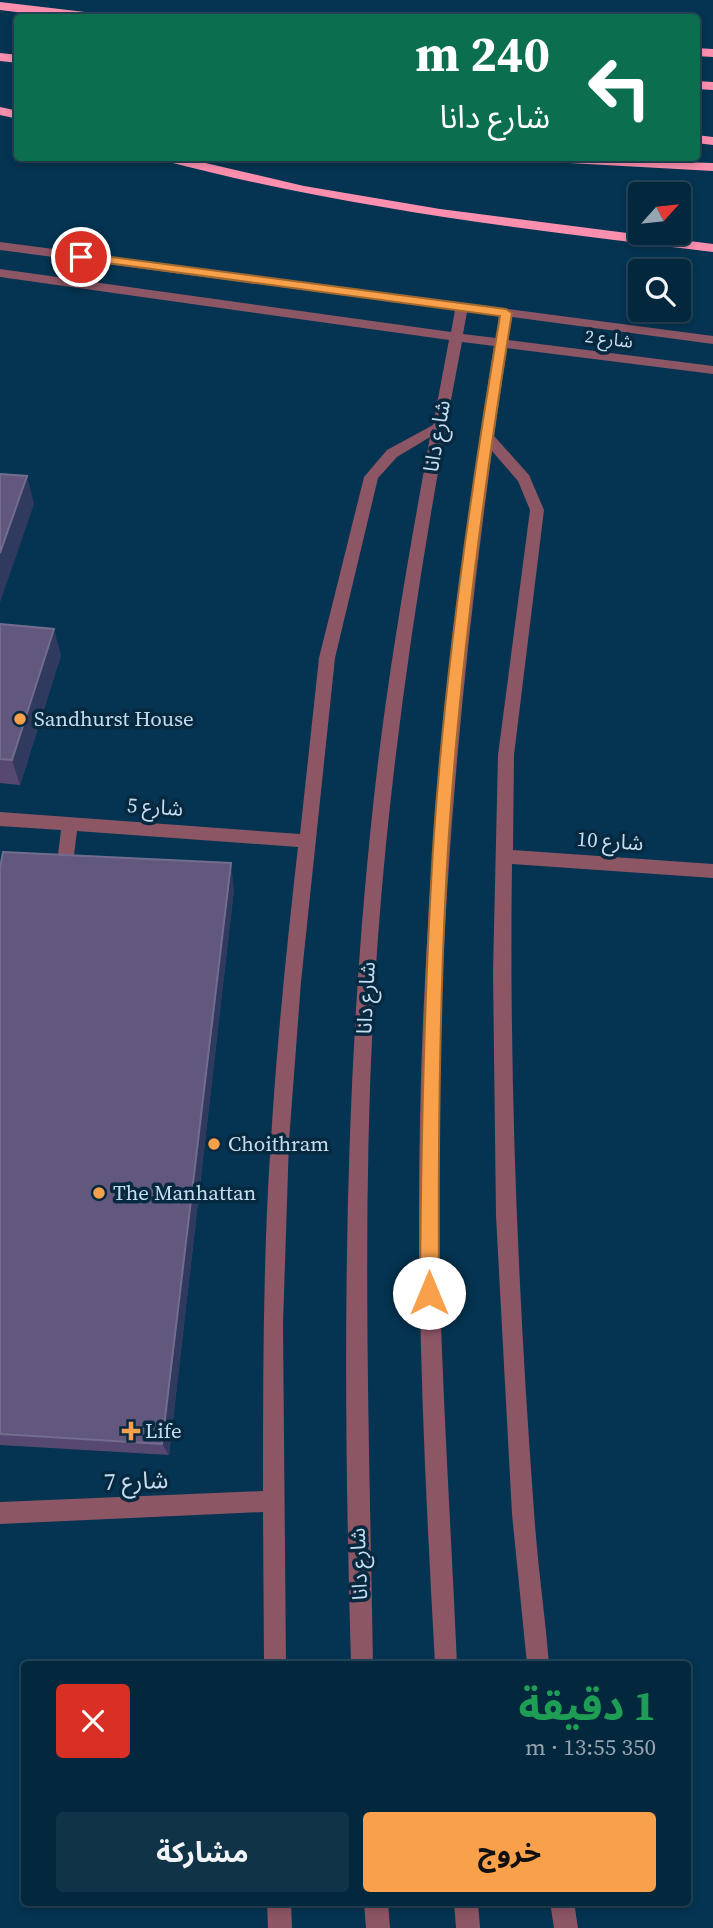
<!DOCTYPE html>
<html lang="ar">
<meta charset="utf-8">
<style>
:root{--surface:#03273d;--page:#113348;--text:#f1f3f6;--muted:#97a5b0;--line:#244457;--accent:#f8a14a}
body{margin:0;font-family:"Source Serif 4","Noto Sans Arabic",serif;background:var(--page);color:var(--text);direction:rtl;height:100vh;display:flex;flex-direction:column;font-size:26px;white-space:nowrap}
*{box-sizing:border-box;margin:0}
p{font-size:23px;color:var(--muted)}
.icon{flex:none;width:38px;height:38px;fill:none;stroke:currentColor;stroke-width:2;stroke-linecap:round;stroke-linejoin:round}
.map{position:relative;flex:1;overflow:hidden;direction:ltr}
.panel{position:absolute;left:21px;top:1661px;width:670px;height:245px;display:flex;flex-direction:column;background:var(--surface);border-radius:7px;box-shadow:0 4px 10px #0003,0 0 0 2px var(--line);direction:rtl}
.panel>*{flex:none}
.banner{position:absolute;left:14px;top:14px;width:686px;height:147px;border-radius:7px;box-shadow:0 4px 10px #0003,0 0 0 2px var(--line);direction:rtl;background:#0b6e4f;color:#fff;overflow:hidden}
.needle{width:46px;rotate:63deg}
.controls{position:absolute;left:628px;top:182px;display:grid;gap:14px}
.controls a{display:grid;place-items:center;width:63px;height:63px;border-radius:7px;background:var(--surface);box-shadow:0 4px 10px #0003,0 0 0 2px var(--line);font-size:35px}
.pin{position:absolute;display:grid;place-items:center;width:60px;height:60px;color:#fff;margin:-30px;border:4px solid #fff;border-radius:50%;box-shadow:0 2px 7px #0007}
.me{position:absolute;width:77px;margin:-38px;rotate:0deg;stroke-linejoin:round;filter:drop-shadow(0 0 5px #0008)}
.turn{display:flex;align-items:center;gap:24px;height:147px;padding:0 35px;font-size:32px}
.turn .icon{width:91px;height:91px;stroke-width:2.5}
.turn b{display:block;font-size:49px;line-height:60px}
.round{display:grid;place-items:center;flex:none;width:74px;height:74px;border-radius:7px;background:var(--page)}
.summary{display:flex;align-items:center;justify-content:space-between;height:119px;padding:0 35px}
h1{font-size:42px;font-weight:700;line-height:52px;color:#1e9e55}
.button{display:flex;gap:14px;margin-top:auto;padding:14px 35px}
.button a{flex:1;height:80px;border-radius:7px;background:var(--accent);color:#111;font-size:28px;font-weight:700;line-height:80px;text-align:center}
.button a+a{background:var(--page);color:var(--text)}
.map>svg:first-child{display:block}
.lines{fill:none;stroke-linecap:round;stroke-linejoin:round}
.minor{fill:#8d5665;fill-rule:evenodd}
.highway{fill:#fc8fae;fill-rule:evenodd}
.wall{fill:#564870}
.shaded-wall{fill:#30395e}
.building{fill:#62587d;stroke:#726d8f;stroke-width:2}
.route{fill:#f8a14a;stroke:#a16930;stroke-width:2}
.poi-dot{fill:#f8a14a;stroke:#072940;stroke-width:2.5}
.labels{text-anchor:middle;stroke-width:7;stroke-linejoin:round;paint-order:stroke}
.far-street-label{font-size:18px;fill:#c6ddf0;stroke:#072940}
.street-label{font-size:21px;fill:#c6ddf0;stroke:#072940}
.poi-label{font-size:21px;fill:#c6ddf0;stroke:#072940;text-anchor:start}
.near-street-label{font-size:24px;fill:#c6ddf0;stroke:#072940}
</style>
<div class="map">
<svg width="713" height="1928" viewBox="0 0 713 1928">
<rect width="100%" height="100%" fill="#043451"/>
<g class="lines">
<g class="minor">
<path d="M0 242 713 336V344L512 317 508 340 713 366V374L507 348 494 436 529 475 544 510 514 755 513 850 713 864V878L512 864C509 1080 518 1295 534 1511 537 1562 545 1613 549 1664H527L512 1514 496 1216 493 972 498 755 530 510 518 481 492 451C459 695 437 941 438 1188 439 1347 450 1505 457 1664H435C425 1483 416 1301 420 1119 425 860 454 601 494 346L462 342C424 539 393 736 378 937 360 1179 369 1421 373 1664H351C343 1387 342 1111 370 835 383 701 406 569 430 437L397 457 378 478 335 658 301 982 289 1141 283 1324 286 1664H264L263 1512 0 1524V1502L263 1491C263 1373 263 1256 271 1139 277 1041 287 944 298 847L77 831 71 879 69 884H57L55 879 61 830 0 826V812L300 834 319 658 364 477 387 450 433 425 449 340 0 277V269L451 332 455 310 0 250ZM467 312 499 316 496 338 463 334Z"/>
<path d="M267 1902H291L292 1928H268Z"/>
<path d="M364 1902H388L390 1928H366Z"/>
<path d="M454 1902H478L480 1928H456Z"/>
<path d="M550 1902H574L578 1928H554Z"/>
</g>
<g class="highway">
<path d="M0 2 102 14 108 18H65L0 10Z"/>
<path d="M696 48 713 49V57L696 56Z"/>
<path d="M0 53 18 55V63L0 61Z"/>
<path d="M696 81 713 82V90L696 89Z"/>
<path d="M0 107 18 111V119L0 115Z"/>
<path d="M696 135 713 137V145L696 143Z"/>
<path d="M163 158H184L304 186 440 209 713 244V252C528 230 345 208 165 161Z"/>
<path d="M544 158 713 163V171L551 162Z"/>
</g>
</g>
<g class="wall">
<path d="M0 624 61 655 20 785 0 783Z"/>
<path d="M0 868 234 889 169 1455 0 1445Z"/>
</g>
<g class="shaded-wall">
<path d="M27 476 34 504 0 603V553Z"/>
<path d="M54 629 61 655 20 785 12 760Z"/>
<path d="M231 863 234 889 169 1455 162 1444Z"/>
</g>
<g class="building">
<path d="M0 474 27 476 0 553Z"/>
<path d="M0 624 54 629 12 760 0 759Z"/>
<path d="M3 852 231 863 162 1444 0 1434V868Z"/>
</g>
<path class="route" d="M81 253 506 309 512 313C484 485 461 659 449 833 439 986 438 1140 439 1293L436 1299 429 1302 423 1299 420 1293C421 1140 424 987 434 834 446 660 471 487 500 316L77 259V254Z"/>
<g class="poi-dot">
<circle cx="20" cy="719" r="7"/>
<circle cx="214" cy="1144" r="7"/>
<circle cx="99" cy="1193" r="7"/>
<path d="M127.5 1420.5h7v7h7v7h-7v7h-7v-7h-7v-7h7z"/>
</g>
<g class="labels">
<g class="far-street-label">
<text transform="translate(609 339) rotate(7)" y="6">شارع 2</text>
</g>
<g class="street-label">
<text transform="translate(437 436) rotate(-80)" y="7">شارع دانا</text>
<text transform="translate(155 807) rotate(4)" y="7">شارع 5</text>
<text transform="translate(610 841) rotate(4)" y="7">شارع 10</text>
<text transform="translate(366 998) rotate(-87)" y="7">شارع دانا</text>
<text transform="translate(359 1564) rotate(-92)" y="7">شارع دانا</text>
</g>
<g class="poi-label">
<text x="34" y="726">Sandhurst House</text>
<text x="228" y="1151">Choithram</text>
<text x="113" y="1200">The Manhattan</text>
<text x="145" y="1438">Life</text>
</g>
<g class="near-street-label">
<text transform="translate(136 1481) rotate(-2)" y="8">شارع 7</text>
</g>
</g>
</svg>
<div class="controls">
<a><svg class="needle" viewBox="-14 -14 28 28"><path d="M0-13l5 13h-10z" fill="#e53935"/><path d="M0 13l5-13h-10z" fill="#97a5b0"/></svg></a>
<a><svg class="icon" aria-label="search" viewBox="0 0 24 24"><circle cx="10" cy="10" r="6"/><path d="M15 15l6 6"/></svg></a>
</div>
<div class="pin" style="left:81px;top:257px;background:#d93025"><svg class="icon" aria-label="arrive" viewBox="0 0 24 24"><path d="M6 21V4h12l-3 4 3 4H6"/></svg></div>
<svg class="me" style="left:429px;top:1293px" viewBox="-20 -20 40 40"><circle r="19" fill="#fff"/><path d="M0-13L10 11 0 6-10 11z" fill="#f8a14a"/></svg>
<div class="banner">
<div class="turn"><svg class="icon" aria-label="left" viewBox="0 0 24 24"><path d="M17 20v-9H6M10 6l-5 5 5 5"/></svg><div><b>240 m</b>شارع دانا</div></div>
</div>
<section class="panel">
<div class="summary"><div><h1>1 دقيقة</h1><p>350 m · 13:55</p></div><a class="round" style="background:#d93025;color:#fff"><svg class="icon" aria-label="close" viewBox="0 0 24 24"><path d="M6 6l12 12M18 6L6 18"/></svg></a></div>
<div class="button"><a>خروج</a><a>مشاركة</a></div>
</section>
</div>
